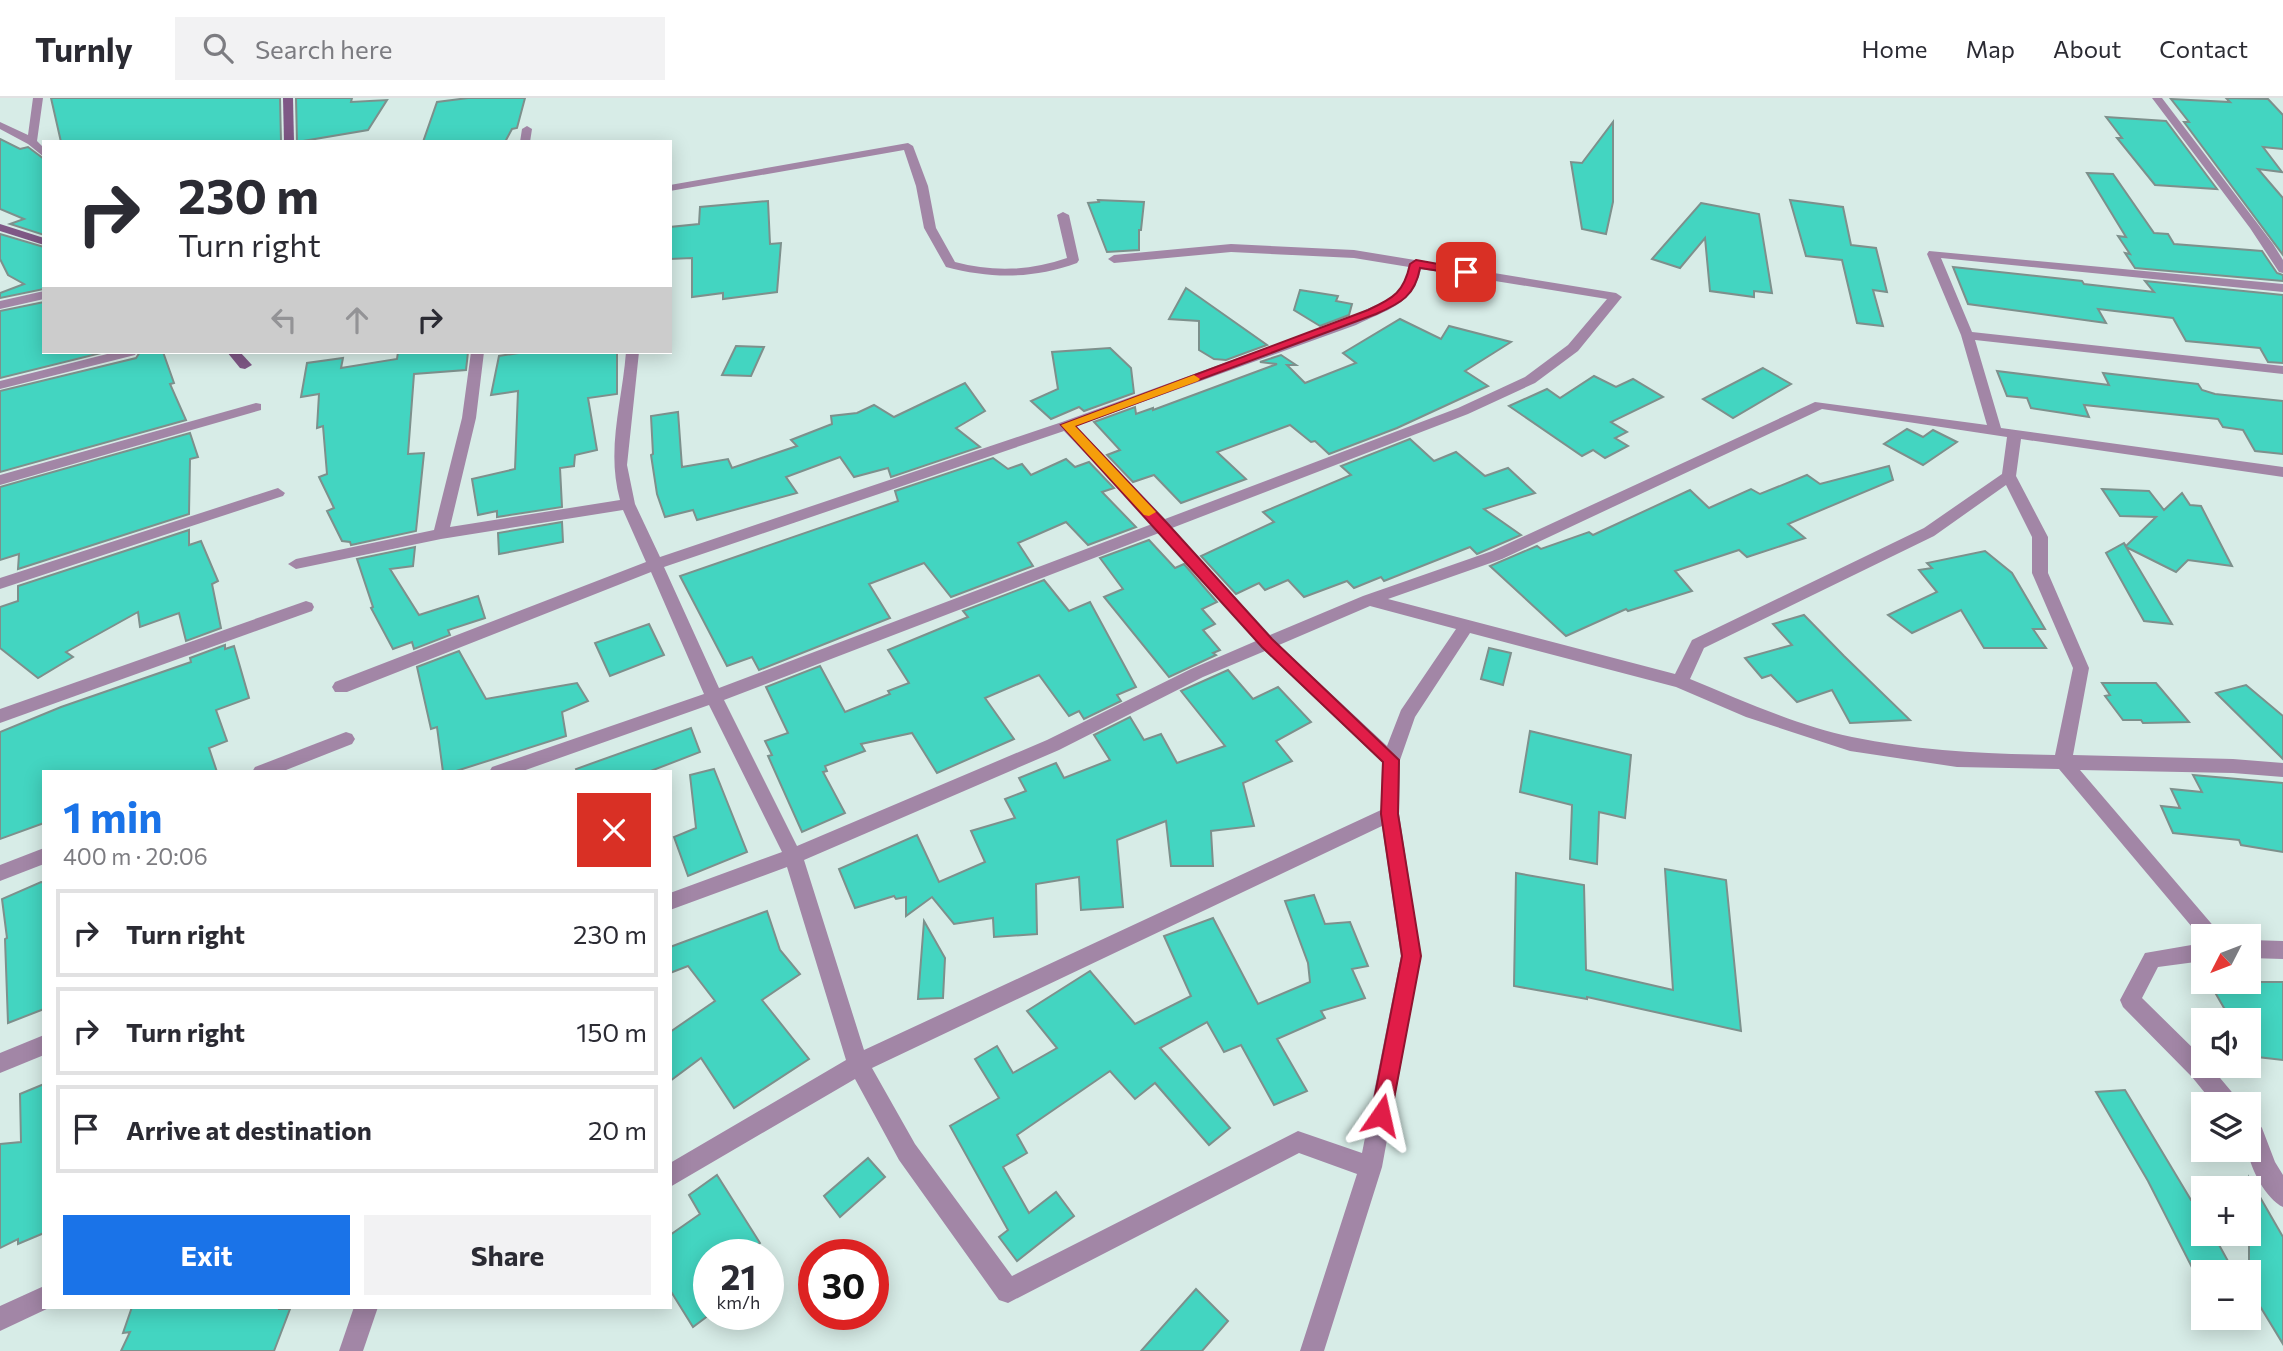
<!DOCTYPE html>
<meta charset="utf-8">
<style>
:root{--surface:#fff;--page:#f2f2f3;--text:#2b2b33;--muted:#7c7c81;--line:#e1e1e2;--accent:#1a73e8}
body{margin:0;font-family:Commissioner,sans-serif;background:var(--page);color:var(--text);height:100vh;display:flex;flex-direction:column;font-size:26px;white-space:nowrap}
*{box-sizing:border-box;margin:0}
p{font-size:23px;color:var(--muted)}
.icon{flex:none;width:38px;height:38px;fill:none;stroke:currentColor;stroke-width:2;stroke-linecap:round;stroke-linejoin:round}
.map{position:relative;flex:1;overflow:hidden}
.sheet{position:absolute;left:42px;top:672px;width:630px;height:539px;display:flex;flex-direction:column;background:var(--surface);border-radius:0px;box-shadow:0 4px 18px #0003}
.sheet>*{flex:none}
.guide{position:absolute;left:42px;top:42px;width:630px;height:214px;border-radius:0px;box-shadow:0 4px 18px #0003;background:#fff;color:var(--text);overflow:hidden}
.needle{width:46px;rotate:228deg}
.buttons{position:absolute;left:2191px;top:826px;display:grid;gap:14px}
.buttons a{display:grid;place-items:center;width:70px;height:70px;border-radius:0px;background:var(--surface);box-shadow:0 4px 18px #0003;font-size:35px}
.speed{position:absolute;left:693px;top:1141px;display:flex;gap:14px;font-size:35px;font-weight:700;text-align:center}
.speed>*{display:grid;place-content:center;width:91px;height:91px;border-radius:50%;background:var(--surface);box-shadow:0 4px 18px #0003;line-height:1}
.speed small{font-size:18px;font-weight:400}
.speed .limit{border:10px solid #d22;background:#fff;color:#111}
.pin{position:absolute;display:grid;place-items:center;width:60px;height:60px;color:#fff;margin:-30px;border-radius:14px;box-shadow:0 4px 10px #0006}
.me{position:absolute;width:77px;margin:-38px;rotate:11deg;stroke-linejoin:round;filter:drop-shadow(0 0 5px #0008)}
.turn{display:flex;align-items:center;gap:24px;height:147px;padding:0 21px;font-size:32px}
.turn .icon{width:91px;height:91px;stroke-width:2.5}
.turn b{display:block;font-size:49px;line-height:60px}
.lanes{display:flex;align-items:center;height:66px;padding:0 21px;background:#0003;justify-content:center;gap:35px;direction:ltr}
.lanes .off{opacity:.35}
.round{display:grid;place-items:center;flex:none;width:74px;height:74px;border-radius:0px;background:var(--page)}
.overview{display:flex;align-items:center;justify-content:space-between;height:119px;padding:0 21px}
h1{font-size:42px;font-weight:700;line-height:52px;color:var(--accent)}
.action{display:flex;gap:14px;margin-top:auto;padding:14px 21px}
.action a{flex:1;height:80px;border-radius:0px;background:var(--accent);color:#fff;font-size:28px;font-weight:700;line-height:80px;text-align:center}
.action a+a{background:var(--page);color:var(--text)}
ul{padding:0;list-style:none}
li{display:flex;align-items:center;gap:21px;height:88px;margin:0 14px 10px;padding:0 7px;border:4px solid var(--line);border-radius:0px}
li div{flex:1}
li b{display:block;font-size:26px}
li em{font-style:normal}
header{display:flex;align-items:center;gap:42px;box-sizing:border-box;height:98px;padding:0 35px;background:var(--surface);border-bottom:2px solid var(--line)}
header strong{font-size:33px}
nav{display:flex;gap:38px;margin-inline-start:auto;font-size:24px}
.search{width:490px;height:63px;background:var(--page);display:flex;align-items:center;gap:18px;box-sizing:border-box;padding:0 24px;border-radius:0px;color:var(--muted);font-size:26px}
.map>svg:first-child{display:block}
.building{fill:#43d5c1;stroke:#7d908c;stroke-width:2}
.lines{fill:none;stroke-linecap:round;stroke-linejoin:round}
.street{fill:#a286a6;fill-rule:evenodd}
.secondary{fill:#7f5886;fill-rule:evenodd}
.route{fill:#e11d48;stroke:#92132f;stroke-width:2}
.slow{fill:#f59e0b}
</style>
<header>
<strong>Turnly</strong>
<div class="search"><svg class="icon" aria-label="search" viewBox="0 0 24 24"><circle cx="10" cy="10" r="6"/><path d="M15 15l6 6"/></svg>Search here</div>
<nav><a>Home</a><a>Map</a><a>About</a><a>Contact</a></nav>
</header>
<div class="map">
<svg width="2283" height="1253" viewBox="0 0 2283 1253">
<rect width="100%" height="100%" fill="#d7ece7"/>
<g class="building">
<path d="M51 0H280L281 44H61Z"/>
<path d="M296 0H352L351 4 387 2 368 32 297 44Z"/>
<path d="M468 0H525L517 30 512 31 505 44H423L437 4Z"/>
<path d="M2226 0 2268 1 2283 17V51L2263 49 2282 74 2258 71 2283 100V157L2184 24H2189L2171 1 2230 4Z"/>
<path d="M2106 19 2166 23 2217 91 2155 87 2117 40H2122Z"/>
<path d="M1613 24V104L1606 136 1582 131 1571 64 1582 65Z"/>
<path d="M0 41 20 51 28 49 44 61V137L10 126 24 121 0 111Z"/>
<path d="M2087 75 2113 76 2154 135 2168 136 2174 146 2262 153 2277 175 2283 177V183L2135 170 2125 155 2130 156 2118 138 2126 139Z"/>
<path d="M1098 102 1144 104 1141 132H1139V152L1107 154 1088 105 1099 104Z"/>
<path d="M1790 102 1843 109 1851 147 1876 150 1887 194 1873 192 1883 228 1857 225 1842 162 1806 158Z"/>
<path d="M768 103 770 146 781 145 777 194 723 201V195L692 199V160L670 161V129L699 126 700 109Z"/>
<path d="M1701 105 1759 116 1772 195 1754 193V199L1710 193 1705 140 1680 170 1652 161Z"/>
<path d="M0 136 44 149V191L0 200V195L24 186 8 177 0 161Z"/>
<path d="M1953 169 2082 183 2084 186 2154 194 2145 183 2283 197V265L2268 264 2260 250 2186 243 2173 220 2098 211 2106 225 1968 206Z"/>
<path d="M1186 190 1199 199 1267 247 1226 262 1214 261 1199 252V223L1169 221Z"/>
<path d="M1300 192 1338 198 1336 203 1352 206 1349 217 1320 228 1294 212Z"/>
<path d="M44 204V254H105L0 280V213Z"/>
<path d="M1400 221 1441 241 1449 228 1511 244 1465 273 1488 288 1397 330 1329 356 1315 343 1311 344 1290 327 1217 354 1246 381 1181 405 1154 377 1133 384 1107 357 1120 352 1094 324 1135 309 1136 316 1153 310V312L1277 266 1260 264 1281 257 1296 267H1287L1305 285 1356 265 1343 255Z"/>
<path d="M736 248 764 249 751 278 722 277Z"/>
<path d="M1110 250 1131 270 1134 295 1084 313 1079 309 1051 321 1031 303 1058 291 1052 254Z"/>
<path d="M140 254H163L174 285 170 286 186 322 0 374V293L136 260Z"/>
<path d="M398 254H468L466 272 414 276 408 356 424 355 416 433 351 447 350 444 342 443 327 413 334 410 319 379 327 376 323 328 317 330 319 296 301 299 307 265 343 260 341 270 397 261Z"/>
<path d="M525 254H617V296L588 300 597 352 575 357 574 368 560 370 562 409 497 419V413L478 417 472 381 515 371 518 293 491 297 499 258Z"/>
<path d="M1763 270 1791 286 1733 320 1703 301Z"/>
<path d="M1997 273 2109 287 2103 275 2198 286 2202 292 2215 296 2283 303V356L2255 353 2243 332 2223 329 2218 321 2084 307 2089 319 2031 310 2027 300 2007 298Z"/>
<path d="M1594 278 1616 289 1633 281 1663 299 1611 324 1627 334 1615 340 1628 348 1605 360 1593 352 1582 358 1509 308 1547 291 1560 300Z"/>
<path d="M965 285 985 313 956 330 980 349 891 379 888 370 854 379 840 359 786 379 797 395 697 422 693 412 665 419 657 396 651 357 653 356 651 318 678 314 682 369 728 361 732 370 797 348 791 342 832 326 831 318 857 315 874 307 894 319Z"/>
<path d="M1907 331 1923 339 1933 332 1957 344 1923 367 1884 346Z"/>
<path d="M190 335 198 359 190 361 189 416 18 471 19 456 0 462V389Z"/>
<path d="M1410 341 1434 363 1456 354 1485 378 1508 370 1535 395 1484 411 1521 437 1477 456 1470 449 1384 483 1381 479 1354 490 1347 483 1304 499 1288 482 1265 492 1259 485 1236 496 1201 458 1274 424 1263 414 1351 377 1341 368Z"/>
<path d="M993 360 1008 371 1022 366 1031 377 1066 361 1075 369 1089 364 1114 390 1102 394 1136 429 1088 447 1066 424 1018 445 1033 468 951 499 924 465 869 486 890 520 759 572 752 559 727 568 680 478 898 403 895 393Z"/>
<path d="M1889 368 1893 382 1788 426 1805 440 1747 459 1739 452 1675 473 1692 493 1628 513 1626 511 1566 538 1490 468 1537 448 1541 451 1589 434 1593 437 1690 392 1709 410 1751 391 1760 396 1807 377 1820 386Z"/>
<path d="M2102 391 2149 393 2164 412 2182 395 2190 407 2201 408 2232 468 2188 462 2176 474 2126 449 2172 526 2144 523 2106 455 2124 445 2126 448 2156 419 2120 418Z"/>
<path d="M562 424 563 444 499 456 498 435Z"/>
<path d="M189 432V447L201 443 218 483 212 486 221 530 186 543 179 515 140 529 138 514 66 554 73 559 38 580 0 550V509L18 503V488Z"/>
<path d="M1149 442 1175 470 1184 466 1217 504 1202 511 1215 526 1203 532 1220 552 1213 555 1216 557 1169 579 1104 499 1123 491 1100 460Z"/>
<path d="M415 449 413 468 390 471 419 517 478 498 485 520 448 532 450 537 414 551 412 544 393 551 371 510 373 509 357 461Z"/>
<path d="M1985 453 2012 475 2045 531H2033L2046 550H1984L1961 512 1912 535 1888 517 1937 494 1919 472 1932 470 1927 465Z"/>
<path d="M1044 482 1069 513 1090 504 1136 589 1117 597 1121 603 1084 621 1079 613 1069 618 1039 577 985 600 1014 641 937 675 912 635 861 646 865 653 825 668 827 673 823 674 845 715 802 734 768 658 772 657 765 643 788 635 766 589 820 568 845 614 890 596 888 593 909 585 888 552 968 519 963 513Z"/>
<path d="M1804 517 1844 558 1910 622 1850 625 1832 592 1797 604 1771 577 1762 580 1745 560 1792 547 1773 526Z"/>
<path d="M649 526 664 557 610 578 595 545Z"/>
<path d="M225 547V551L234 548 249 600 216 612 227 643 209 650 217 674H44V725L0 741V634L61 609 191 564 190 560Z"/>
<path d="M1489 550 1511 555 1503 587 1481 581Z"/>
<path d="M459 553 486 601 577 585 588 603 562 614 566 638 453 674H443L437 629 431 631 417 569Z"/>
<path d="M1228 572 1253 601 1278 589 1311 624 1276 643 1292 663 1243 685 1254 728 1211 733 1213 768H1171L1166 723 1117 742 1123 809 1081 812 1079 779 1036 786 1037 836 994 839 993 820 954 826 932 799 906 818V799L896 801 894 798 855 810 839 771 917 737 939 784 985 764 971 733 1015 720 1005 701 1026 693 1019 680 1056 665 1064 680 1110 662 1094 637 1130 619 1144 642 1161 636 1177 665 1225 648 1181 593Z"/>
<path d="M2102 585H2156L2189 624 2143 625 2141 622H2123L2105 598 2110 597Z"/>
<path d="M2246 587 2283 618V661L2216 595Z"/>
<path d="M691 630 700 654 648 674H577L576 671Z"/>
<path d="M1530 633 1631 657 1625 720 1599 714 1597 766 1570 761 1572 707 1520 694Z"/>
<path d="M714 671 747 754 688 778 674 739 696 730 690 677Z"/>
<path d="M2193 677 2283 685V754L2241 747 2239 742 2173 735 2161 708 2180 710 2171 691 2202 694Z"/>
<path d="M1665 771 1726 782 1741 933 1587 899V901L1514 888 1516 775 1584 787 1586 872 1673 892Z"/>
<path d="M41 784 44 785V911L8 925 5 841 7 840 2 801Z"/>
<path d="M1314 797 1325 826 1350 824 1368 868 1352 871 1365 900 1321 913 1325 920 1277 941 1307 993 1274 1007 1241 947 1224 954 1207 924 1160 950 1230 1030 1209 1047 1155 985 1135 1001 1110 973 1017 1037 1027 1055 1003 1069 1029 1115 1056 1094 1074 1118 1017 1163 999 1139 1008 1132 950 1028 999 1000 975 961 997 948 1013 975 1057 950 1027 913 1090 873 1135 926 1191 898 1164 838 1213 820 1258 906 1310 884 1308 865 1285 803Z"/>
<path d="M767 813 780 852 800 876 762 902 809 961 734 1010 701 960 670 983V934L715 903 688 868 670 875V849Z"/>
<path d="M924 823 945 860 943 900 918 901Z"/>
<path d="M2209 884H2283V962L2249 958V922H2231Z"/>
<path d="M44 986V1135L18 1146V1141L0 1150V1046L21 1044 20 996Z"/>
<path d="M2125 992 2191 1102H2203V1136H2213L2234 1174H2203V1191L2148 1083 2096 994Z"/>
<path d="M868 1060 885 1079 840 1119 824 1098Z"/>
<path d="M717 1077 760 1145 745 1157H709V1217L693 1229 670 1192V1137L700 1116 689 1097Z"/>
<path d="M2249 1080 2283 1139V1246L2258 1205H2249Z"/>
<path d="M1196 1191 1228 1223 1202 1253H1141Z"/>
<path d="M132 1209H279V1211H290L274 1253H121L130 1234 123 1235Z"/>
</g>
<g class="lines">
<g class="street">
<path d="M33 0H43L37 43 44 50V59L28 46 0 31V24L28 37Z"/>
<path d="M2152 0H2162L2273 146 2283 162V175L2279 174 2250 130Z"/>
<path d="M527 28 532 31 530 44H520L522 31Z"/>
<path d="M908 45 913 48 928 88 936 130 955 164C993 174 1029 173 1067 160L1057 117 1063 114 1069 117 1079 162 1077 165C1032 181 992 181 946 169L924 130 916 88 904 52 670 93V87Z"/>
<path d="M1231 146 1354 152 1616 195 1622 199 1578 253 1535 285 1468 316 1172 430 1270 537 1363 498 1492 453 1815 304 1987 327 1961 237 1927 156 1929 153 2283 186V194L1941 160 1972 234 2283 268V276L1975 242 2001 330 2283 369V379L2021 341 2016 378 2048 439V475L2089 570 2073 657 2233 661 2283 665V679L2233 675 2080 672 2222 838H2203V842L2059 671 1957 669 1850 653 1746 619 1676 589 1470 535 1415 619 1400 662 1399 716 1421 858 1382 1069 1324 1253H1300L1357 1076 1299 1055 1008 1205 999 1202 899 1062 855 981 670 1089V1065L846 962 787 769 670 812V795L782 754 709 607 520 674H489L492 669 704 596 651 474 347 594H335L332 589 335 584 646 464 623 412 441 441 296 471 288 466 296 461 434 432 462 320 471 254H484L476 320 450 429 620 402C606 352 622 305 626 254H639L627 367 635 406 660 459 1062 324 1346 221 1389 201 1405 187 1409 169 1354 160 1231 154 1114 165 1108 161 1114 157ZM1421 171 1607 201 1568 247 1525 279 1458 310 1165 421 1076 328 1356 227C1386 212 1413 207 1421 171ZM1822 311 2007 339 2002 376 1924 430 1692 542 1675 576 1388 501 1502 461ZM1064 333 1152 426 719 590 664 469ZM2006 387 2032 439V475L2073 570 2055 657C1987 656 1919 653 1852 639 1798 628 1741 602 1690 581L1704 550 1934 438ZM1159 435 1256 543 1191 571 1047 642 797 748 724 602ZM1370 508 1456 531 1401 612 1387 648 1279 547ZM1265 553 1382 664 1381 712 864 952 804 762 1059 652 1203 579ZM1382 728 1401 858 1362 1055 1298 1033 1012 1178 915 1046 872 970Z"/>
<path d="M44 193V201L0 211V203Z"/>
<path d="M115 254H137L135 257 0 291V283Z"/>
<path d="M256 305 261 306V312L0 387V377Z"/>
<path d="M278 390 285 395 283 398 0 491V480Z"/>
<path d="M306 503 312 505 314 509 312 513 0 625V611Z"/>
<path d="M346 634 352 636 355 641 352 646 281 674H252L255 669Z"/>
<path d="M44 750V766L0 783V767Z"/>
<path d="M2249 842 2283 843V861L2249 860Z"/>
<path d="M2203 845V863L2158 869 2142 900 2203 960V968H2210L2236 999 2239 1006H2214L2192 979 2123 909 2120 902 2145 855Z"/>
<path d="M44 937V957L0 975V955Z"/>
<path d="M2249 1020 2257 1023 2262 1030 2275 1064 2283 1077V1109C2267 1102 2250 1071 2248 1053 2247 1045 2249 1030 2249 1020Z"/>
<path d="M44 1188V1209H51L0 1233V1208Z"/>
<path d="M354 1209H378L363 1253H339Z"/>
</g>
<g class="secondary">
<path d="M283 0H293L294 44H284Z"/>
<path d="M0 126 44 140V147L0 133Z"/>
<path d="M227 254H240L252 267 245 271 240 270Z"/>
</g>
</g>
<path class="route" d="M1416 162 1466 171 1472 174 1466 177 1420 170C1415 198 1401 205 1376 216L1075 328 1167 425 1272 541 1399 662 1398 716 1421 858 1391 1017 1388 1023 1381 1026 1374 1023 1371 1017 1402 858 1381 716 1383 664 1262 549 1061 327 1368 212C1394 200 1404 194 1410 166Z"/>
<path class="slow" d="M1194 277 1200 281 1198 283 1075 328 1156 414 1149 418 1144 417 1061 327Z"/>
</svg>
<div class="buttons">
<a><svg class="needle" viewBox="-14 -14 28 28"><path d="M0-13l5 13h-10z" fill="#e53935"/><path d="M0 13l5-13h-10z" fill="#7c7c81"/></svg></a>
<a><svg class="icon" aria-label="sound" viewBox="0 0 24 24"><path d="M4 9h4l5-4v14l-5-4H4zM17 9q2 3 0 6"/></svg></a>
<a><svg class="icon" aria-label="layers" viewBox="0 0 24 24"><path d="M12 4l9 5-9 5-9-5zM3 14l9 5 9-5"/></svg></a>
<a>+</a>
<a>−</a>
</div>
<div class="speed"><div>21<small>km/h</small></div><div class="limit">30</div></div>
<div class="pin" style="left:1466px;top:174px;background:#d93025"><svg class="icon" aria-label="arrive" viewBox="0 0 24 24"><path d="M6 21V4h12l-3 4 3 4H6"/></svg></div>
<svg class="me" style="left:1381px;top:1017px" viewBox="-20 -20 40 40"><path d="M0-17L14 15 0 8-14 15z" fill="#e11d48" stroke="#fff" stroke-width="4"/></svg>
<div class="guide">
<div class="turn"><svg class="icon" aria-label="right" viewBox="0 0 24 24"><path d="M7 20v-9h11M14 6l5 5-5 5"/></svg><div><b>230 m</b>Turn right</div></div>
<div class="lanes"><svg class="icon off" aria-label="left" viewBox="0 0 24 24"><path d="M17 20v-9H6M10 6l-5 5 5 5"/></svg><svg class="icon off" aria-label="ahead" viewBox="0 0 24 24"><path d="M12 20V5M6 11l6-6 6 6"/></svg><svg class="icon" aria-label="right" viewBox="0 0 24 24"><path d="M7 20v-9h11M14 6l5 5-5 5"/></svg></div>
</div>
<section class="sheet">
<div class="overview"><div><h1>1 min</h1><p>400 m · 20:06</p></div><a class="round" style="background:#d93025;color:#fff"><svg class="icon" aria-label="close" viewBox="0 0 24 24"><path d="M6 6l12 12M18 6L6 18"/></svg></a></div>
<ul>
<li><svg class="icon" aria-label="right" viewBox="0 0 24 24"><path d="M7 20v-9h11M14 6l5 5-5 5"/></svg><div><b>Turn right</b></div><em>230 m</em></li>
<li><svg class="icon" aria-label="right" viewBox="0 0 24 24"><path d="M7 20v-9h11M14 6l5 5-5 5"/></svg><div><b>Turn right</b></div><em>150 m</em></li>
<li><svg class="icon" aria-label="arrive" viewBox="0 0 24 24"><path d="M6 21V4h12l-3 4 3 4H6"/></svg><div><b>Arrive at destination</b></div><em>20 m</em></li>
</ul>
<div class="action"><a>Exit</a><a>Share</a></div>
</section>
</div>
